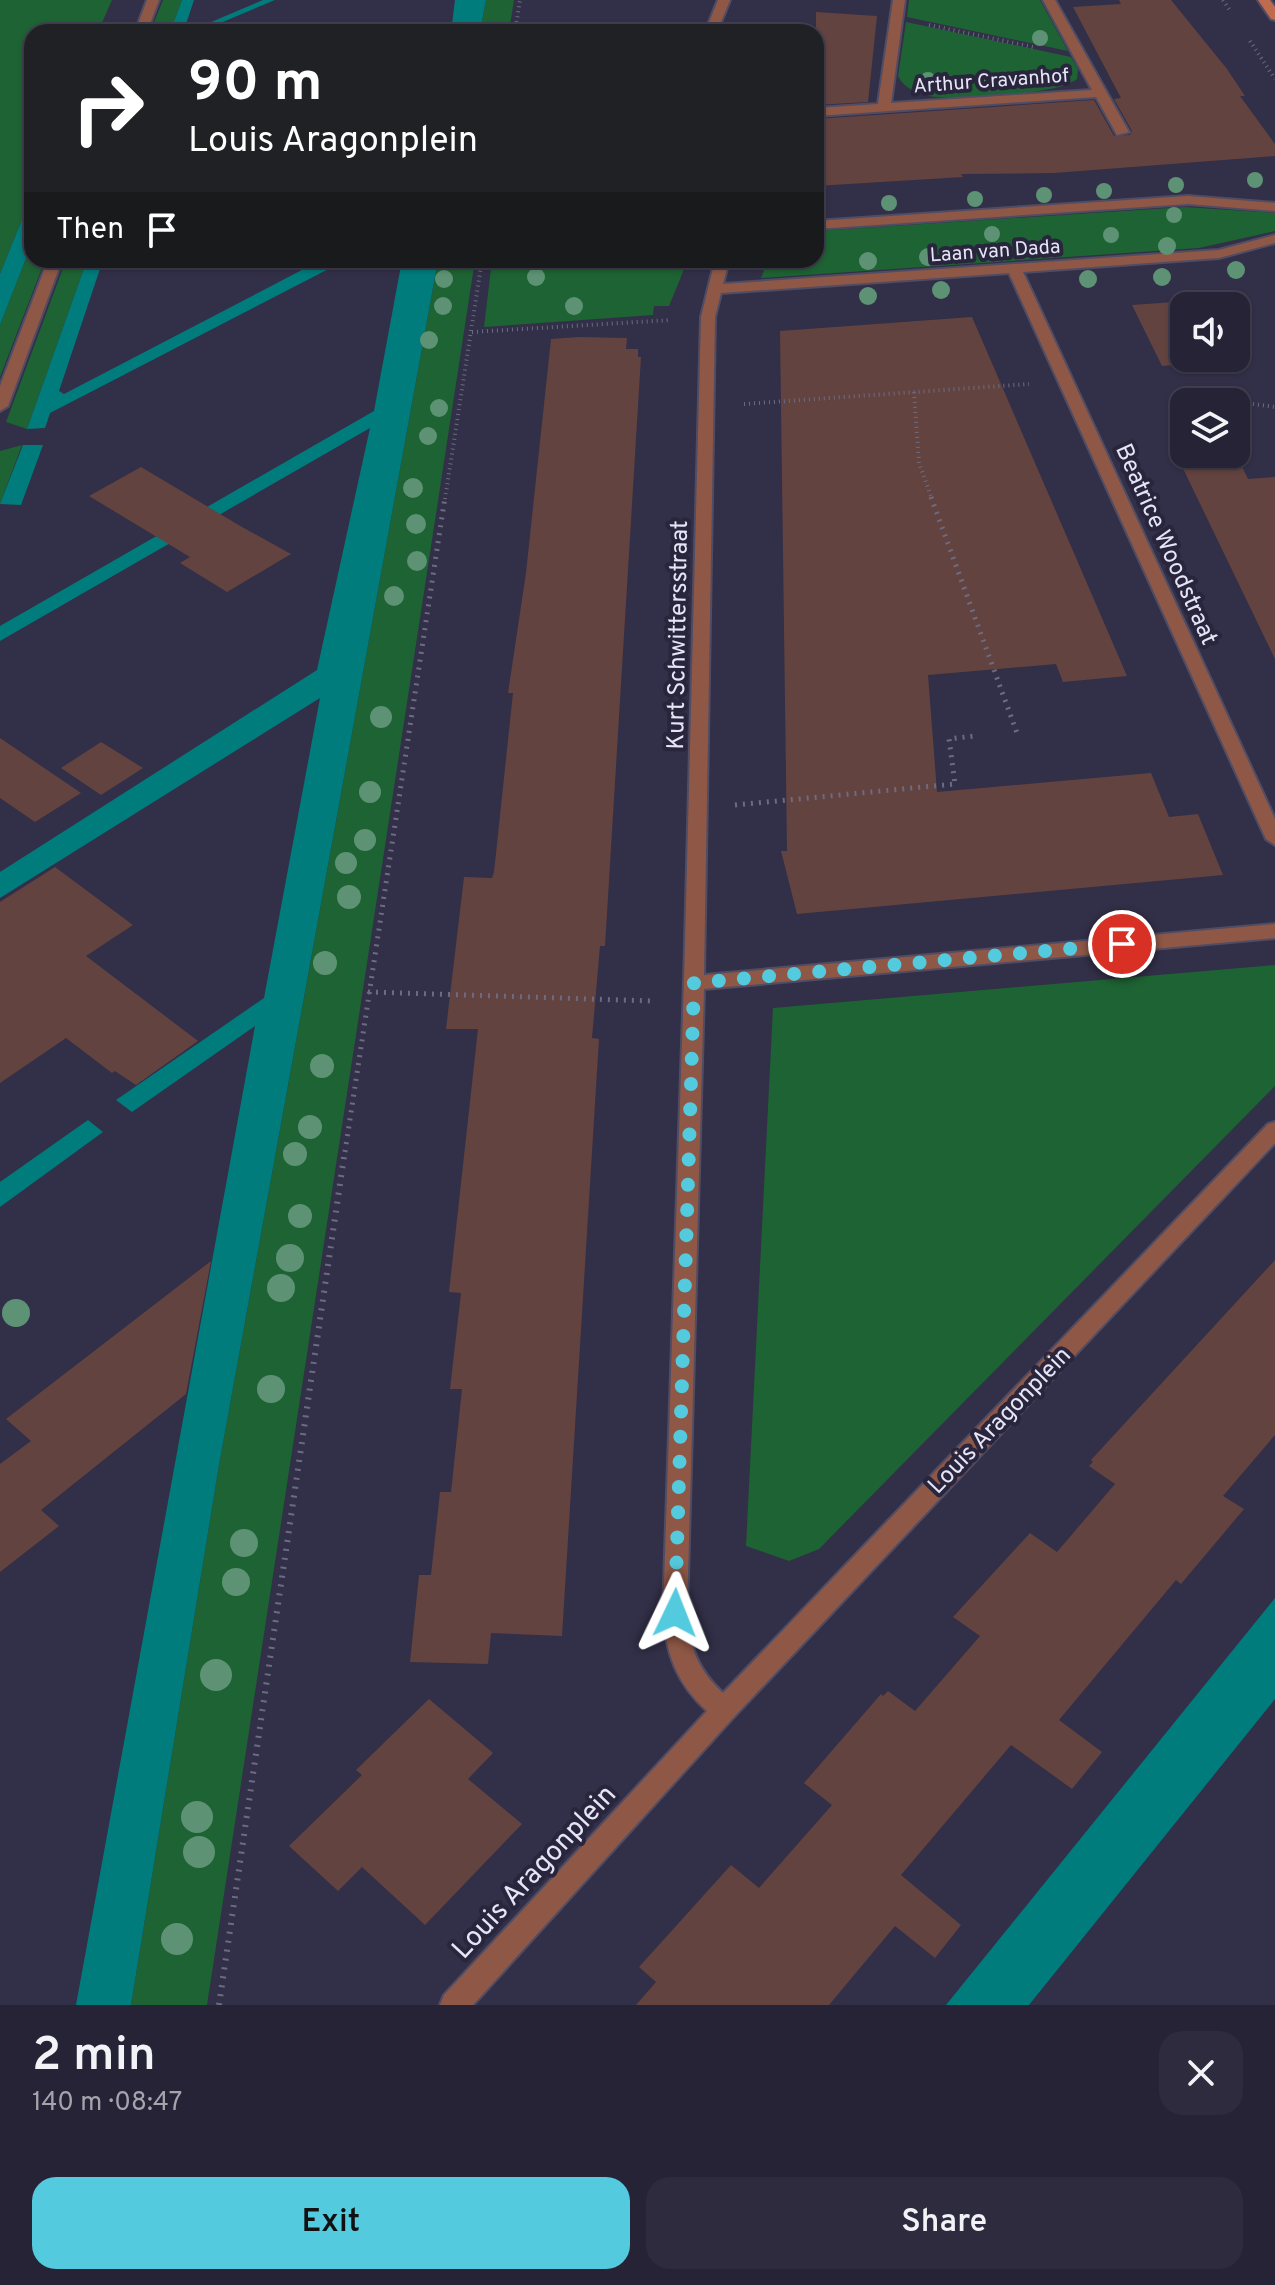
<!DOCTYPE html>
<meta charset="utf-8">
<style>
:root{--surface:#262336;--page:#2e2b3e;--text:#f1f3f6;--muted:#a4a4ad;--line:#424051;--accent:#54cade}
body{margin:0;font-family:Overpass,sans-serif;background:var(--page);color:var(--text);height:100vh;display:flex;flex-direction:column;font-size:30px;white-space:nowrap}
*{box-sizing:border-box;margin:0}
p{font-size:26px;color:var(--muted)}
.icon{flex:none;width:44px;height:44px;fill:none;stroke:currentColor;stroke-width:2;stroke-linecap:round;stroke-linejoin:round}
.map{position:relative;height:2005px;overflow:hidden}
.details{display:flex;flex-direction:column;background:var(--surface);flex:1}
.details>*{flex:none}
.top-card{position:absolute;left:24px;top:24px;width:800px;height:244px;border-radius:24px;box-shadow:0 2px 6px #0004,0 0 0 2px var(--line);background:#202124;color:#fff;overflow:hidden}
.controls{position:absolute;left:1170px;top:292px;display:grid;gap:16px}
.controls a{display:grid;place-items:center;width:80px;height:80px;border-radius:16px;background:var(--surface);box-shadow:0 2px 6px #0004,0 0 0 2px var(--line);font-size:40px}
.pin{position:absolute;display:grid;place-items:center;width:68px;height:68px;color:#fff;margin:-34px;border:4px solid #fff;border-radius:50%;box-shadow:0 2px 8px #0007}
.me{position:absolute;width:88px;margin:-44px;rotate:2deg;stroke-linejoin:round;filter:drop-shadow(0 0 6px #0008)}
.turn{display:flex;align-items:center;gap:28px;height:168px;padding:0 32px;font-size:36px}
.turn .icon{width:104px;height:104px;stroke-width:2.5}
.turn b{display:block;font-size:56px;line-height:68px}
.then{display:flex;align-items:center;height:76px;padding:0 32px;background:#0003;gap:16px;font-size:30px}
.round{display:grid;place-items:center;flex:none;width:84px;height:84px;border-radius:24px;background:var(--page)}
.overview{display:flex;align-items:center;justify-content:space-between;height:136px;padding:0 32px}
h1{font-size:48px;font-weight:600;line-height:60px}
.button{display:flex;gap:16px;margin-top:auto;padding:16px 32px}
.button a{flex:1;height:92px;border-radius:24px;background:var(--accent);color:#111;font-size:32px;font-weight:600;line-height:92px;text-align:center}
.button a+a{background:var(--page);color:var(--text)}
.map>svg:first-child{display:block}
.green{fill:#1e6333}
.water{fill:#007c7c}
.building{fill:#63433f}
.lines{fill:none;stroke-linecap:round;stroke-linejoin:round}
.lane-casing{stroke:#4f4c64;stroke-width:4}
.street-casing{stroke:#4f4c64;stroke-width:4}
.secondary-casing{stroke:#4f4c64;stroke-width:4}
.path-far2{stroke:#6d6b82;stroke-width:4;stroke-dasharray:1 4;stroke-linecap:butt}
.path-far1{stroke:#6d6b82;stroke-width:5;stroke-dasharray:2 6;stroke-linecap:butt}
.path{stroke:#6d6b82;stroke-width:6;stroke-dasharray:2 7;stroke-linecap:butt}
.lane{fill:#8f5846;fill-rule:evenodd}
.street{fill:#8f5846;fill-rule:evenodd}
.secondary{fill:#c16b4e;fill-rule:evenodd}
.tree{fill:#5d9374}
.route{stroke:#54cade;stroke-width:14;stroke-dasharray:0 25.2}
.labels{text-anchor:middle;stroke-width:8;stroke-linejoin:round;paint-order:stroke}
.far-street-label{font-size:20px;fill:#e6e5f6;stroke:#28253d}
.street-label{font-size:24px;fill:#e6e5f6;stroke:#28253d}
.near-street-label{font-size:28px;fill:#e6e5f6;stroke:#28253d}
</style>
<div class="map">
<svg width="1275" height="2005" viewBox="0 0 1275 2005">
<rect width="100%" height="100%" fill="#322f48"/>
<g class="green">
<path d="M0 0H112L98 32H32V195L0 274Z"/>
<path d="M163 0H182L170 32 151 30Z"/>
<path d="M486 0H514L509 32H480Z"/>
<path d="M909 0H1040L1068 51 907 17Z"/>
<path d="M906 22 1071 57 1078 69 1077 79C1058 95 954 101 929 96 916 93 904 88 898 76Z"/>
<path d="M1185 207 1275 213V231L1199 248 761 278 768 260H816V231Z"/>
<path d="M32 243V260H45L0 377V325Z"/>
<path d="M66 260H87L27 429 6 422Z"/>
<path d="M438 260H475L207 2005H131L219 1465Z"/>
<path d="M492 260H675L687 262 669 306H654L653 315 484 327Z"/>
<path d="M22 445 0 504V451Z"/>
<path d="M1275 965V1086L819 1549 789 1561 746 1546 773 1008Z"/>
</g>
<g class="water">
<path d="M182 0H194L184 30 190 31 263 0H275L199 32H170Z"/>
<path d="M455 0H486L480 32H451Z"/>
<path d="M32 195V243L0 325V274Z"/>
<path d="M87 260H103L59 391 64 394 321 260H346L50 413 45 428 27 429Z"/>
<path d="M402 260H438L219 1465 131 2005H76L255 1026 132 1112 116 1100 264 998 320 698 0 898V872L317 670 370 428 0 641V626L374 411Z"/>
<path d="M23 445H43L21 505 0 504Z"/>
<path d="M88 1120 103 1132 0 1207V1182Z"/>
<path d="M1275 1598V1699L1029 2005H946Z"/>
</g>
<g class="building">
<path d="M1119 0H1171L1227 69 1245 96H1240L1275 144V156L1054 173 961 174 963 177 816 186V119L1094 100 1114 136 1130 135 1132 131 1114 99 1121 98 1073 7 1121 4Z"/>
<path d="M816 12 877 16 868 102 816 105Z"/>
<path d="M1217 299 1220 306H1184V358H1236V334L1250 359 1162 366 1132 305Z"/>
<path d="M972 317 1127 676 1063 682 1056 664 928 675 937 792 1151 773 1169 817 1198 814 1223 875 797 914 781 851H787L780 331Z"/>
<path d="M579 337 627 338 626 349H638V357H641L605 946H600L592 1038 599 1039 562 1636 491 1633 488 1664 410 1662 419 1575H431L440 1492H451L462 1389H450L461 1293 449 1292 478 1029H446L464 877 492 878 494 872 513 693H508L526 573 551 339Z"/>
<path d="M1176 454H1236L1248 479 1275 477V659Z"/>
<path d="M141 467 242 527 291 554 227 592 180 563 190 557 89 496Z"/>
<path d="M0 738 81 793 35 822 0 798Z"/>
<path d="M101 742 143 768 101 795 61 768Z"/>
<path d="M55 867 133 925 86 956 198 1041 136 1085 115 1071 112 1073 66 1038 0 1083V902Z"/>
<path d="M1275 1260V1435L1223 1496 1244 1509 1181 1584 1176 1580 1059 1720 1102 1752 1072 1789 1011 1745 901 1875 961 1925 935 1958 895 1926 829 2005H636L656 1982 639 1967 731 1865 759 1888 832 1805 804 1783 881 1694 883 1696 888 1691 915 1711 980 1636 953 1617 1030 1533 1057 1552 1115 1484 1089 1466 1093 1462 1091 1460Z"/>
<path d="M211 1261 186 1394 41 1510 59 1526 0 1572V1464L31 1441 6 1419Z"/>
<path d="M429 1699 493 1753 468 1779 522 1824 425 1925 362 1867 338 1891 289 1846 362 1775 356 1770Z"/>
</g>
<g class="lines">
<g class="lane-casing">
<path id="lane" d="M893 0H905L891 103 1092 90 1043 0H1055L1129 132 1117 135 1096 97 816 116V108L878 104Z"/>
</g>
<g class="street-casing">
<g id="street">
<path d="M147 0H159L147 32H135Z"/>
<path d="M718 0H730L717 32H705Z"/>
<path d="M1188 196 1275 203V211L1188 204 816 229V221Z"/>
<path d="M1275 235V243L1219 258 1023 272 1275 819V845L1266 839 1009 273 721 293 715 317 704 975 1275 924V938L704 989 687 1613C690 1648 697 1669 723 1693L1268 1124 1275 1122V1143L733 1718 473 2005H440L444 1995 707 1711C676 1683 666 1653 663 1613L684 983 701 317 715 260H729L723 284 1219 250Z"/>
<path d="M48 260H62L8 406 0 411V386Z"/>
</g>
</g>
<g class="secondary-casing">
<path id="secondary" d="M1258 0H1270L1275 7V20L1271 19Z"/>
</g>
<g class="path-far2">
<path d="M1223 0 1231 12"/>
<path d="M929 25 1033 47"/>
<path d="M515 32 520 0"/>
<path d="M1250 41 1275 79"/>
<path d="M472 332 671 320"/>
<path d="M914 392 919 463 932 499"/>
<path d="M744 404 1029 384"/>
<path d="M1253 404 1275 407"/>
<path d="M445 499 482 260"/>
</g>
<g class="path-far1">
<path d="M931 497 1017 733"/>
<path d="M735 805 955 784 949 739 974 736"/>
<path d="M368 992 653 1001"/>
<path d="M345 1152 445 497"/>
</g>
<path class="path" d="M219 2005 345 1150"/>
<use href="#lane" class="lane"/>
<use href="#street" class="street"/>
<use href="#secondary" class="secondary"/>
</g>
<g class="tree">
<circle cx="1040" cy="38" r="8"/>
<circle cx="928" cy="80" r="8"/>
<circle cx="989" cy="83" r="8"/>
<circle cx="1255" cy="180" r="8"/>
<circle cx="1176" cy="185" r="8"/>
<circle cx="1104" cy="191" r="8"/>
<circle cx="1044" cy="195" r="8"/>
<circle cx="975" cy="199" r="8"/>
<circle cx="889" cy="203" r="8"/>
<circle cx="1174" cy="215" r="8"/>
<circle cx="992" cy="234" r="8"/>
<circle cx="1111" cy="235" r="8"/>
<circle cx="1167" cy="246" r="9"/>
<circle cx="928" cy="257" r="9"/>
<circle cx="868" cy="261" r="9"/>
<circle cx="1236" cy="270" r="9"/>
<circle cx="536" cy="277" r="9"/>
<circle cx="1162" cy="277" r="9"/>
<circle cx="444" cy="279" r="9"/>
<circle cx="1088" cy="279" r="9"/>
<circle cx="941" cy="290" r="9"/>
<circle cx="868" cy="296" r="9"/>
<circle cx="443" cy="306" r="9"/>
<circle cx="574" cy="306" r="9"/>
<circle cx="429" cy="340" r="9"/>
<circle cx="439" cy="408" r="9"/>
<circle cx="428" cy="436" r="9"/>
<circle cx="413" cy="488" r="10"/>
<circle cx="416" cy="524" r="10"/>
<circle cx="417" cy="561" r="10"/>
<circle cx="394" cy="596" r="10"/>
<circle cx="381" cy="717" r="11"/>
<circle cx="370" cy="792" r="11"/>
<circle cx="365" cy="840" r="11"/>
<circle cx="346" cy="863" r="11"/>
<circle cx="349" cy="897" r="12"/>
<circle cx="325" cy="963" r="12"/>
<circle cx="322" cy="1066" r="12"/>
<circle cx="310" cy="1127" r="12"/>
<circle cx="295" cy="1154" r="12"/>
<circle cx="300" cy="1216" r="12"/>
<circle cx="290" cy="1258" r="14"/>
<circle cx="281" cy="1288" r="14"/>
<circle cx="16" cy="1313" r="14"/>
<circle cx="271" cy="1389" r="14"/>
<circle cx="244" cy="1543" r="14"/>
<circle cx="236" cy="1582" r="14"/>
<circle cx="216" cy="1675" r="16"/>
<circle cx="197" cy="1817" r="16"/>
<circle cx="199" cy="1852" r="16"/>
<circle cx="177" cy="1939" r="16"/>
</g>
<g class="lines">
<path class="route" d="M675 1613 694 983 1122 944"/>
</g>
<g class="labels">
<g class="far-street-label">
<text transform="translate(991 80) rotate(-4)" y="7">Arthur Cravanhof</text>
<text transform="translate(995 250) rotate(-4)" y="7">Laan van Dada</text>
</g>
<g class="street-label">
<text transform="translate(1167 544) rotate(66)" y="8">Beatrice Woodstraat</text>
<text transform="translate(677 635) rotate(-89)" y="8">Kurt Schwittersstraat</text>
<text transform="translate(999 1420) rotate(-46)" y="8">Louis Aragonplein</text>
</g>
<g class="near-street-label">
<text transform="translate(533 1871) rotate(-47)" y="10">Louis Aragonplein</text>
</g>
</g>
</svg>
<div class="controls">
<a><svg class="icon" aria-label="sound" viewBox="0 0 24 24"><path d="M4 9h4l5-4v14l-5-4H4zM17 9q2 3 0 6"/></svg></a>
<a><svg class="icon" aria-label="layers" viewBox="0 0 24 24"><path d="M12 4l9 5-9 5-9-5zM3 14l9 5 9-5"/></svg></a>
</div>
<div class="pin" style="left:1122px;top:944px;background:#d93025"><svg class="icon" aria-label="arrive" viewBox="0 0 24 24"><path d="M6 21V4h12l-3 4 3 4H6"/></svg></div>
<svg class="me" style="left:675px;top:1613px" viewBox="-20 -20 40 40"><path d="M0-17L14 15 0 8-14 15z" fill="#54cade" stroke="#fff" stroke-width="4"/></svg>
<div class="top-card">
<div class="turn"><svg class="icon" aria-label="right" viewBox="0 0 24 24"><path d="M7 20v-9h11M14 6l5 5-5 5"/></svg><div><b>90 m</b>Louis Aragonplein</div></div>
<div class="then">Then<svg class="icon" aria-label="arrive" viewBox="0 0 24 24"><path d="M6 21V4h12l-3 4 3 4H6"/></svg></div>
</div>
</div>
<section class="details">
<div class="overview"><div><h1>2 min</h1><p>140 m · 08:47</p></div><a class="round"><svg class="icon" aria-label="close" viewBox="0 0 24 24"><path d="M6 6l12 12M18 6L6 18"/></svg></a></div>
<div class="button"><a>Exit</a><a>Share</a></div>
</section>
